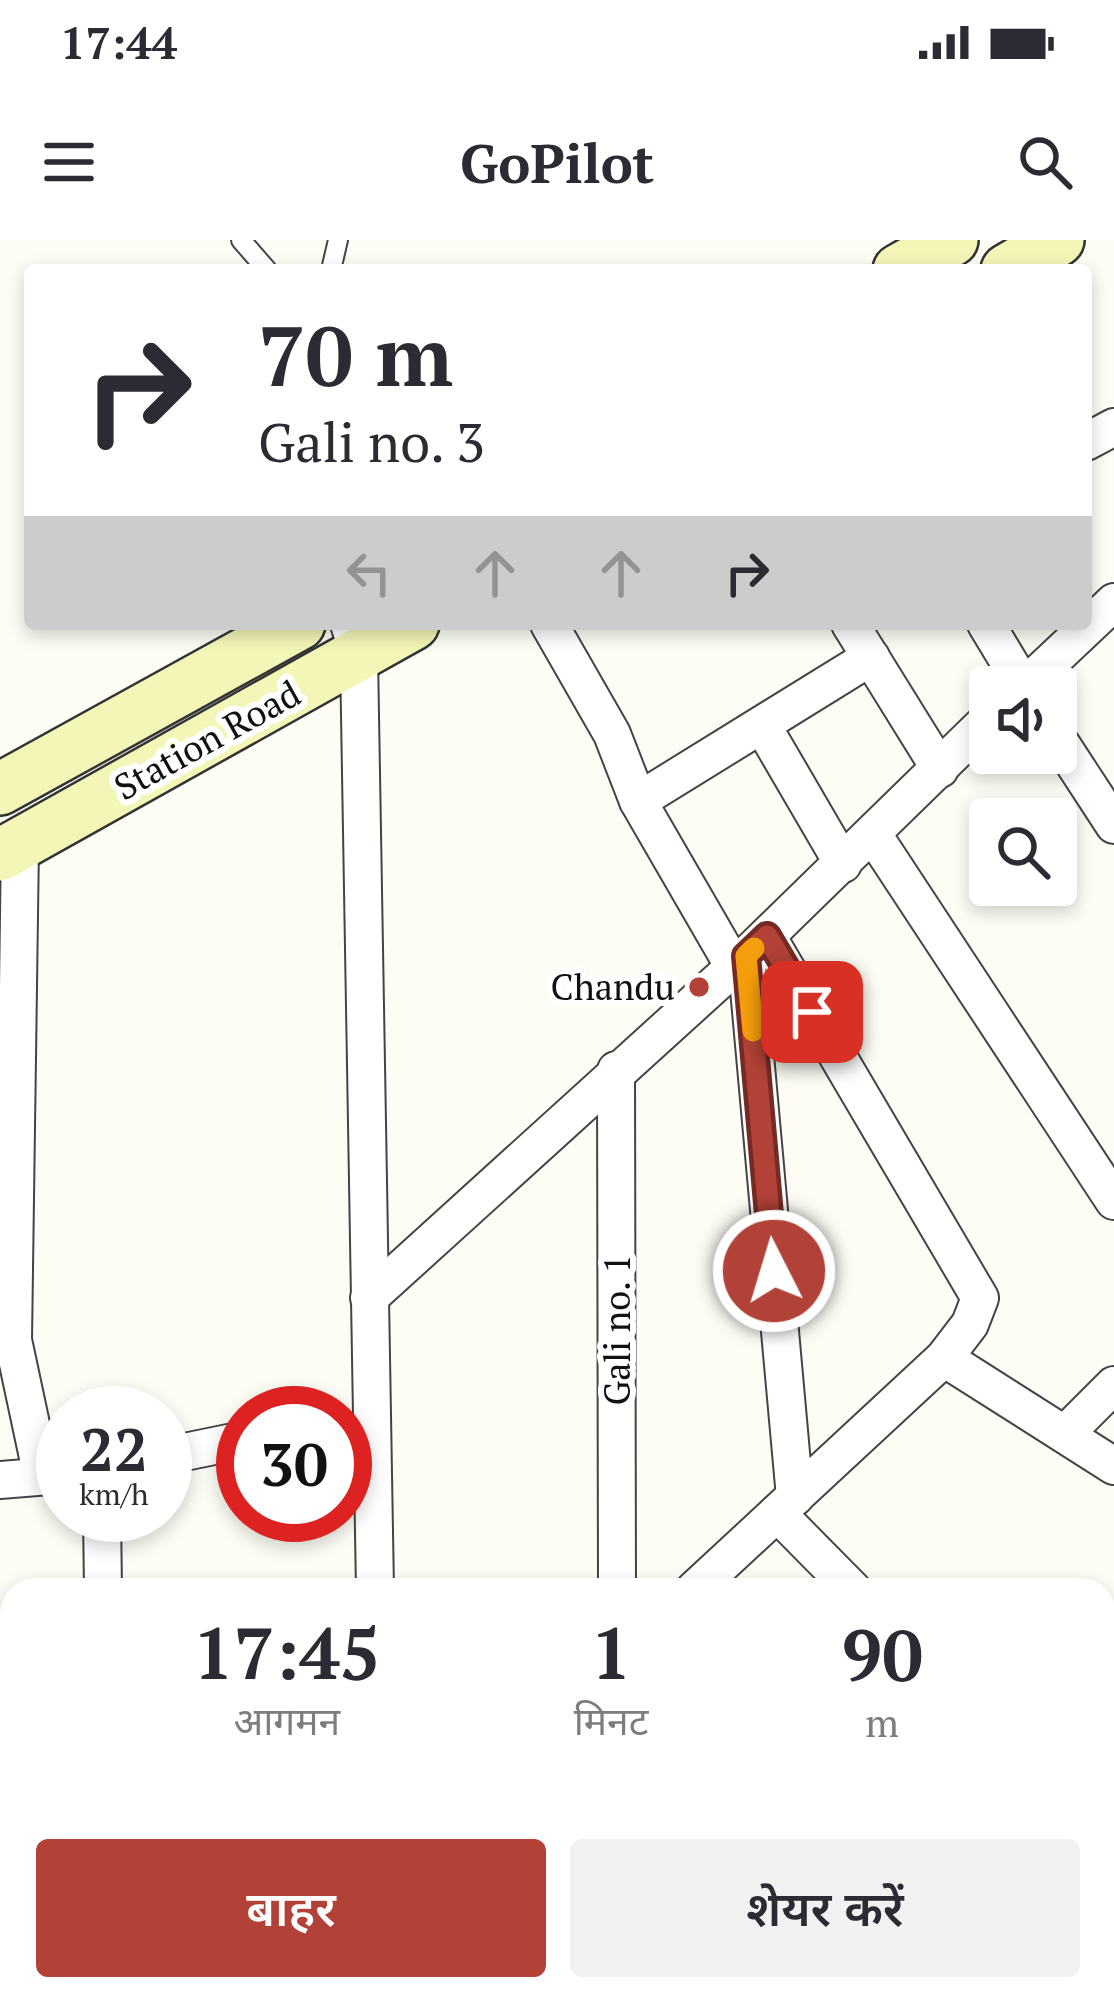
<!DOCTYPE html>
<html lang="hi">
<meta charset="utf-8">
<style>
:root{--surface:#fff;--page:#f2f2f3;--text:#2b2b33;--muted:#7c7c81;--accent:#b24237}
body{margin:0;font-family:"PT Serif","Noto Sans Devanagari",serif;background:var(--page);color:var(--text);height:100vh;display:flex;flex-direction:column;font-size:45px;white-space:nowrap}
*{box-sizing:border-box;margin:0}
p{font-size:39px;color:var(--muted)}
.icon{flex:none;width:66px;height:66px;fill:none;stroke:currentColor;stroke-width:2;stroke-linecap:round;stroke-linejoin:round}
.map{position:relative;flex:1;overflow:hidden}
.sheet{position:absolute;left:0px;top:1338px;width:1116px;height:423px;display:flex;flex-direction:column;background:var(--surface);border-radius:36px 36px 0 0;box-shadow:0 6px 18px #0003}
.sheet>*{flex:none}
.hud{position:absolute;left:24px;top:24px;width:1068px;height:366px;border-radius:12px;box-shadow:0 6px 18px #0003;background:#fff;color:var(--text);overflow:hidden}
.controls{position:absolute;left:969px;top:426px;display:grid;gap:24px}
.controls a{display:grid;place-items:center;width:108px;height:108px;border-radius:12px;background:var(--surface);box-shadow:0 6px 18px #0003;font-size:60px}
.speed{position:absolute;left:36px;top:1146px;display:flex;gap:24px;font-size:60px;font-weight:700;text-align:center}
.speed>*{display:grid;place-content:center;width:156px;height:156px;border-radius:50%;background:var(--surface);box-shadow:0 6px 18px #0003;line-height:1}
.speed small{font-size:30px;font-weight:400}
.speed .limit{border:18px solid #d22;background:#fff;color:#111}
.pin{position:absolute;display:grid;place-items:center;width:102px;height:102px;color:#fff;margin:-51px;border-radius:24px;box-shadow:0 6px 18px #0006}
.me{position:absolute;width:132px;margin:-66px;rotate:355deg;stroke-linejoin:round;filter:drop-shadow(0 0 9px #0008)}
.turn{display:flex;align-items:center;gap:42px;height:252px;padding:0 36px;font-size:54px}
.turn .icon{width:156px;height:156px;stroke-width:2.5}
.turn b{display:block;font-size:84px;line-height:102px}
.lanes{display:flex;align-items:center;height:114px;padding:0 36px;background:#0003;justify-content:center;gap:60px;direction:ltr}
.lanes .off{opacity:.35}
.eta{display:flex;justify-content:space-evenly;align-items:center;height:204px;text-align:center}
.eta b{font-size:72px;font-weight:600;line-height:84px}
.primary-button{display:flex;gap:24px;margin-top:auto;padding:24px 36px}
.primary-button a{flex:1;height:138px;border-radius:12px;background:var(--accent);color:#fff;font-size:48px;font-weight:600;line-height:138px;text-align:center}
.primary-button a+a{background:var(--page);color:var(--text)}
.status{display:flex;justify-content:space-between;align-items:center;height:84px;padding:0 60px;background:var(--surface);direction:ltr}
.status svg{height:33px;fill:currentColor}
header{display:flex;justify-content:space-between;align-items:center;height:156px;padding:0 36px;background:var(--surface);font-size:54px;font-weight:600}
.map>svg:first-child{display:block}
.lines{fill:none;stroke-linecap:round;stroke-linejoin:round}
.lane-casing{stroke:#444;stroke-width:22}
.street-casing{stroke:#444;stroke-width:40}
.secondary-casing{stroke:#333;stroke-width:56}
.lane{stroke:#fff;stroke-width:18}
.street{stroke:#fff;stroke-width:36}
.secondary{stroke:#f4f6b8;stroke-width:51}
.route-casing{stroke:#742b24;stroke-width:30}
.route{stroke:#b24237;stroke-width:21}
.slow{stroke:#f59e0b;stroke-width:21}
.poi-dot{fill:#b24237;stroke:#fff;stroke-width:4.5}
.labels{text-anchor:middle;stroke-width:12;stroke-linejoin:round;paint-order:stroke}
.street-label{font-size:36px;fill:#111;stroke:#fff}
.poi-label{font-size:36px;fill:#111;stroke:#fff;text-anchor:end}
</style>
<div class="status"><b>17:44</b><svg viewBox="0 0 49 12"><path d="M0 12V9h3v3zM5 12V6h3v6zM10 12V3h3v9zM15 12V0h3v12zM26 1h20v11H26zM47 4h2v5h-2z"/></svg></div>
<header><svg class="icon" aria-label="menu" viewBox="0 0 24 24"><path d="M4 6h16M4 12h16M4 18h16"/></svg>GoPilot<svg class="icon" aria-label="search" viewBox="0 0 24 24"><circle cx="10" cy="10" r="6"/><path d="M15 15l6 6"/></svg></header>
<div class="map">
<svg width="1114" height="1760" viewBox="0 0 1114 1760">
<rect width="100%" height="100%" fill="#fefdf5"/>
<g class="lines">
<g class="lane-casing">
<g id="lane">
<path d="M241 0 267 30"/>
<path d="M331 30 338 0"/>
</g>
</g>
<g class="street-casing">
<g id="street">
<path d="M1086 202 1114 187"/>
<path d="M349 384 359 416 375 1350"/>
<path d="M549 384 612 494 638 561 734 727"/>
<path d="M850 384 940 529"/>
<path d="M986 384 1024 447"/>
<path d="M1024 447 1114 362"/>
<path d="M762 485 843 624"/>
<path d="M1056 496 1114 585"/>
<path d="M638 561 871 417"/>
<path d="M874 596 1114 961"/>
<path d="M20 604 13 1100 42 1236"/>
<path d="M746 716 795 1257"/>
<path d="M616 830 617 1350"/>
<path d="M369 1058 746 716 990 478"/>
<path d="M944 1118 1114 1226"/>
<path d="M1065 1194 1114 1145"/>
<path d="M165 1216 243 1200"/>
<path d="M0 1240 62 1235"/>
<path d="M777 1273 853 1350"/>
<path d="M102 1275 103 1350"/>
<path d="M694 1350 944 1118 970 1084 980 1058 767 696"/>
<path d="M0 1443 12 1442"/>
<path d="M1104 1538 1114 1527"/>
<path d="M0 1545 12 1543"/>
<path d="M0 1657 12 1656"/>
<path d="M1104 1731 1114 1719"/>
<path d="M381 1760V1749"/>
<path d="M1078 1760 1088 1749"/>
</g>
</g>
<g class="secondary-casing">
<g id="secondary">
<path d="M899 30 952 0"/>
<path d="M1007 30 1058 0"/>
<path d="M0 549 299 384"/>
<path d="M0 615 413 384"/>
</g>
</g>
<use href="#lane" class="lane"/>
<use href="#street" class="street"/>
<use href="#secondary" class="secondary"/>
</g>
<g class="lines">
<g class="route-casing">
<path id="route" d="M774 1031 746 716 767 696 812 772"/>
</g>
<use href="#route" class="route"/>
<path class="slow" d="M753 791 746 716 754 708"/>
</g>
<circle class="poi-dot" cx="699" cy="747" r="12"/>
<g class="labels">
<g class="street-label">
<text transform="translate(207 500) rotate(-29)" y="13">Station Road</text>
<text transform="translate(617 1090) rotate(-90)" y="13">Gali no. 1</text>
</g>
<g class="poi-label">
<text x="675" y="760">Chandu</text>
</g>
</g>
</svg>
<div class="controls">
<a><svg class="icon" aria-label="sound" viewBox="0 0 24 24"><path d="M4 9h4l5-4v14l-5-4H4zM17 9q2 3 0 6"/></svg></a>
<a><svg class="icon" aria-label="search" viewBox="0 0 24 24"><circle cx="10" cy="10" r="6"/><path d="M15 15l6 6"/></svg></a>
</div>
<div class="speed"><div>22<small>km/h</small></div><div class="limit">30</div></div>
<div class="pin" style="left:812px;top:772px;background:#d93025"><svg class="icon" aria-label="arrive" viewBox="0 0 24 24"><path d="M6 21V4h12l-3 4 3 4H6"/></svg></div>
<svg class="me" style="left:774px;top:1031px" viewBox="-20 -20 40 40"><circle r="17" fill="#b24237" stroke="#fff" stroke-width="3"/><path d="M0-11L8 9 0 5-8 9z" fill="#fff"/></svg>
<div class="hud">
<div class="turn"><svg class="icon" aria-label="right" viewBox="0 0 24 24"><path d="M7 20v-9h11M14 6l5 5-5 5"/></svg><div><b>70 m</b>Gali no. 3</div></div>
<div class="lanes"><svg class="icon off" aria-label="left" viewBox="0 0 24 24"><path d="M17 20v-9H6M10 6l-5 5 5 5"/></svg><svg class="icon off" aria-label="ahead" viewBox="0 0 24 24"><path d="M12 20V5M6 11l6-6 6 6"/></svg><svg class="icon off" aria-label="ahead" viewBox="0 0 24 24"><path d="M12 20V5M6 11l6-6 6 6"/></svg><svg class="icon" aria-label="right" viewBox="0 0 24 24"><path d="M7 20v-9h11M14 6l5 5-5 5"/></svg></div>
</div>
<section class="sheet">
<div class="eta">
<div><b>17:45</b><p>आगमन</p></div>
<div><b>1</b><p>मिनट</p></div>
<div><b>90</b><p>m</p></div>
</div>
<div class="primary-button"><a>बाहर</a><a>शेयर करें</a></div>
</section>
</div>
